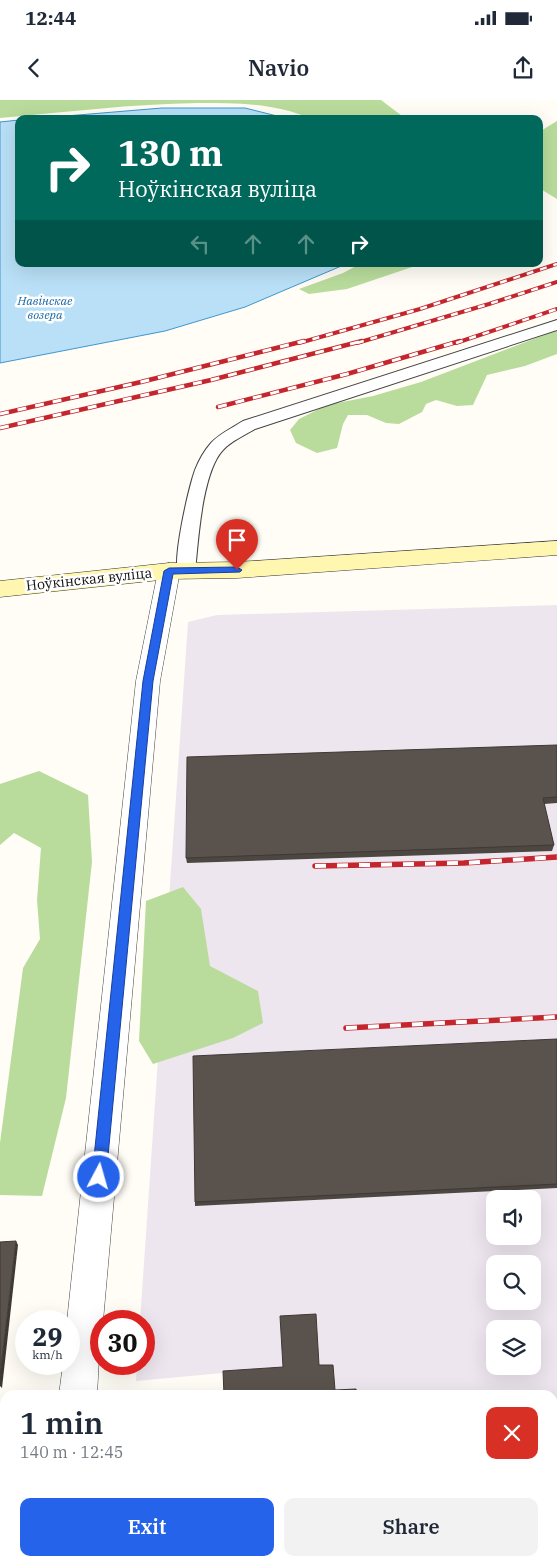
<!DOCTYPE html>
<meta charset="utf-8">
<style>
:root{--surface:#fff;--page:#f2f2f3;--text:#1f2937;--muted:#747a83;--accent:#2563eb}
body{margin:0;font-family:"IBM Plex Serif",serif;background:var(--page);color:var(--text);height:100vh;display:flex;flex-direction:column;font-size:19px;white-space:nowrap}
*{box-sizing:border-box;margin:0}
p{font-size:16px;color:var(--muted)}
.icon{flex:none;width:28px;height:28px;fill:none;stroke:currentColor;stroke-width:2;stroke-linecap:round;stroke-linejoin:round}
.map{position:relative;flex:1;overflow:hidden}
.panel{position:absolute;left:0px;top:1290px;width:558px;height:176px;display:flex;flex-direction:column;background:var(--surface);border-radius:15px 15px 0 0;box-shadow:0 5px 20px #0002}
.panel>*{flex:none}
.hud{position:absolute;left:15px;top:15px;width:528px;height:152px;border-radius:10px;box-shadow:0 5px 20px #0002;background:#00695c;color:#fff;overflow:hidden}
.fabs{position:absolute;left:486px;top:1090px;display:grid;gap:10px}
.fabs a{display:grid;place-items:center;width:55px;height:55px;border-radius:10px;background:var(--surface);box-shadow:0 5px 20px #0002;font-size:25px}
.speed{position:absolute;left:15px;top:1210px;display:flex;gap:10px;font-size:25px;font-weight:700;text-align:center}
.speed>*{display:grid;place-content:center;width:65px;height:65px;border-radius:50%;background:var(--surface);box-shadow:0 5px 20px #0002;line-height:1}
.speed small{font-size:12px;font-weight:400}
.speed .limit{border:8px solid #d22;background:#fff;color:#111}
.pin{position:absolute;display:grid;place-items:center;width:42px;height:42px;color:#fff;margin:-51px -21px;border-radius:50% 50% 50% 0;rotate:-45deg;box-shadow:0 0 5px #0007}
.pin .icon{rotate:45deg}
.me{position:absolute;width:55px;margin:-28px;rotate:6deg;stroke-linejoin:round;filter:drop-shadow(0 0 4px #0008)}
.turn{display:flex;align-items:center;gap:18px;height:105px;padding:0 20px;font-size:22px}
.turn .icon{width:65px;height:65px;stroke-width:2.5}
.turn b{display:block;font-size:35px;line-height:42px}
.lanes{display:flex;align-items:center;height:48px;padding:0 20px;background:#0003;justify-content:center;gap:25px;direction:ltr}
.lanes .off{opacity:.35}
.round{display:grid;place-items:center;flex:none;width:52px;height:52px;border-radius:10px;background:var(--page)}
.summary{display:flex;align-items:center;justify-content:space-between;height:85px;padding:0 20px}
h1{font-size:30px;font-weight:600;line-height:38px}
.cta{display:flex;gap:10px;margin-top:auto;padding:10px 20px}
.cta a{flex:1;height:58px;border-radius:10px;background:var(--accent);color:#fff;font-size:20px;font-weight:600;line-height:58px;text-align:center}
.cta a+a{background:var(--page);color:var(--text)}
.status{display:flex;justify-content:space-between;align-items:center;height:35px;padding:0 25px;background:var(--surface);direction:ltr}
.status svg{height:14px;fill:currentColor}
header{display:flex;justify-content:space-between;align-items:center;height:65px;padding:0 20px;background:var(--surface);font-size:22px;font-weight:600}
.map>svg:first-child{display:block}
.industrial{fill:#eee6ef;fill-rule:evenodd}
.forest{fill:#b9dc9c}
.water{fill:#b9e0f7;stroke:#3f96cf}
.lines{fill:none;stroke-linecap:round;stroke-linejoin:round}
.lane-casing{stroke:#444;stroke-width:2}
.street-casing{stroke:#444;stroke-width:1}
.secondary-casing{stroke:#333;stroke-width:1}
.lane{fill:#fff;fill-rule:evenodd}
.street{fill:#fff;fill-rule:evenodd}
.secondary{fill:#fff6b0;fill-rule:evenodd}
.rail-far2-casing{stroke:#c4262e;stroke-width:4}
.rail-far1-casing{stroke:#c4262e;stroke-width:4.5}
.rail-casing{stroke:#c4262e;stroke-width:5.5}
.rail-far2{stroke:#fff;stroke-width:2.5;stroke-dasharray:7;stroke-linecap:butt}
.rail-far1{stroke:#fff;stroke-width:3;stroke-dasharray:9;stroke-linecap:butt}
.rail{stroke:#fff;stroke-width:4;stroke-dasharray:11;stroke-linecap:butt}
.wall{fill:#4d4742}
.shaded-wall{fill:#3f3936}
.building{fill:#5a524d;stroke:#3f3936}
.route{fill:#2563eb;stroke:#184099}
.labels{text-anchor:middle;stroke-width:5;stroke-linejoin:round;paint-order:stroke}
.far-water-label{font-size:12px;font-style:italic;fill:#1768a6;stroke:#fff}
.street-label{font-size:14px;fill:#111;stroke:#fff}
</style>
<div class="status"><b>12:44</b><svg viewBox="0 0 49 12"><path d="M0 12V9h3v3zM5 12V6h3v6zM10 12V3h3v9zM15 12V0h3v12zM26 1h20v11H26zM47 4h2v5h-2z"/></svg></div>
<header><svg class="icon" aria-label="back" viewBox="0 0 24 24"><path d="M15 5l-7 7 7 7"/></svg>Navio<svg class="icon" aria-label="share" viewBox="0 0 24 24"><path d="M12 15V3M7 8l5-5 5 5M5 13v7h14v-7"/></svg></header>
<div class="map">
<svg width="557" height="1466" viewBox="0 0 557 1466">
<rect width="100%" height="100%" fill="#fffdf5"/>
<path class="industrial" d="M557 505V1466H270L271 1461H552V1295H224L223 1273 136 1281 137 1264H144V1221H140L188 522 217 515ZM495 1099H532V1136H495ZM495 1164H532V1201H495ZM495 1229H532V1266H495Z"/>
<g class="forest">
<path d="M0 0H381L406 19H311C276 3 236 3 198 3 132 4 66 12 0 18Z"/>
<path d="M557 21V99L539 88V32Z"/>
<path d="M360 164H421L347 189 309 194 299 189 343 173Z"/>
<path d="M557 230V254L525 266 487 275 473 305 457 306 436 300 426 304 422 312 399 324 386 323 367 315H348L343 324 337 348 317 353 296 343 290 330 299 319 327 305 373 296 421 282Z"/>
<path d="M39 671 88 695 92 762 66 998 42 1096 0 1095V1043L23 868 40 839 37 800 41 748 14 733 0 745V684Z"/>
<path d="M183 787 201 809 210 866 258 891 263 923 233 938 153 964 139 941 146 801Z"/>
</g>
<g class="water">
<path d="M162 8H245L289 19H30Z"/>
<path d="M19 20V164H346L245 207 165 231 0 263V22Z"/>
</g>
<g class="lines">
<g class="lane-casing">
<g id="lane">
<path d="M557 220V230L255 329C245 335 231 341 223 350 202 372 198 442 195 472L193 476 186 478 179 476C171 463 189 387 195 370 199 360 204 351 211 343 219 334 232 328 243 321Z"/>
<path d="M557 1422V1454L552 1455V1423Z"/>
<path d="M242 1461H312L310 1466H244Z"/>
</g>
</g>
<g class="street-casing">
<g id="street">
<path d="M169 463 177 466 180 471 160 581 103 1221H101L97 1295H59L63 1264H69V1221H67L136 581 158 471 161 466Z"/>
<rect x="42" y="1461" width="40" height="5"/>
</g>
</g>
<g class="secondary-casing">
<path id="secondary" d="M557 441V455L237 478 169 479 0 497V481L169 463 237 462Z"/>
</g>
<use href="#lane" class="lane"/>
<use href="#street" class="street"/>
<use href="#secondary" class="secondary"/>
<g class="rail-far2-casing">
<g id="rail-far2">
<path d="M299 243 420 209 557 164"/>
<path d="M357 243 489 204 557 182"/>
<path d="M456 243 557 209"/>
</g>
</g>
<g class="rail-far1-casing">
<g id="rail-far1">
<path d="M218 307 347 274 460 241"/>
<path d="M0 314 141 282 304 241"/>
<path d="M0 328 211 280 362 241"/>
</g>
</g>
<g class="rail-casing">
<g id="rail">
<path d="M315 766 464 763 557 757"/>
<path d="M346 928 557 917"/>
</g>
</g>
<use href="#rail-far2" class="rail-far2"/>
<use href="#rail-far1" class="rail-far1"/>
<use href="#rail" class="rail"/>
</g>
<g class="wall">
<path d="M557 645V703L544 704 554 745 552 751 187 763 186 758Z"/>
<path d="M557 939V1088L195 1106V1102Z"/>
</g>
<path class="shaded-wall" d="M16 1141 18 1145 2 1288 0 1286V1277Z"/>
<g class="building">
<path d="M557 645V697L543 698 554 745 186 758 187 657Z"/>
<path d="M557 939V1084L195 1102 193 956Z"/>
<path d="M16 1141 0 1277V1142Z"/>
<path d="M316 1214 319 1265H333L335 1290 356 1289 357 1295H224L223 1271 283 1267 280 1216Z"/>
</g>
<path class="route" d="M237 467 242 470 240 472 173 474 153 581 106 1077 104 1082 99 1084 94 1082 92 1077 143 581 164 471 169 468Z"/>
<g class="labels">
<g class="far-water-label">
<text x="45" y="205">Навінскае<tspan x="45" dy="14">возера</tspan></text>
</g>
<g class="street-label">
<text transform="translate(89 479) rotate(-6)" y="5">Ноўкінская вуліца</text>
</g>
</g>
</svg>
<div class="fabs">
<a><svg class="icon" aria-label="sound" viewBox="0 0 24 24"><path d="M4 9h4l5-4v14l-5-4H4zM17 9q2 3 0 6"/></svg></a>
<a><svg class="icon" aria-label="search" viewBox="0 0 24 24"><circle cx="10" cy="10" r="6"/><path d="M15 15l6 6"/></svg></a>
<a><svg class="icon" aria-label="layers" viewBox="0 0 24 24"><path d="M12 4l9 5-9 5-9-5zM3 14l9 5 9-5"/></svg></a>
</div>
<div class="speed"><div>29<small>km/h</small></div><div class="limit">30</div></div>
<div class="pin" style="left:237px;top:470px;background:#d93025"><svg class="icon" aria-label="arrive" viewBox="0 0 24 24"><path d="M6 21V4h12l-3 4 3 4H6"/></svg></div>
<svg class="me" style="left:99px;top:1077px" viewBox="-20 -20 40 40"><circle r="17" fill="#2563eb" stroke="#fff" stroke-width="3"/><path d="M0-11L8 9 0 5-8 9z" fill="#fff"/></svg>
<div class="hud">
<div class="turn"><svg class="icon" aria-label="right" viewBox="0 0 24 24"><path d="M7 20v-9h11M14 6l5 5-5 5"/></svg><div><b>130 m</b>Ноўкінская вуліца</div></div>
<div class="lanes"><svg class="icon off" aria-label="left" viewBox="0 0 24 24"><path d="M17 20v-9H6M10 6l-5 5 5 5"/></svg><svg class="icon off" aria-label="ahead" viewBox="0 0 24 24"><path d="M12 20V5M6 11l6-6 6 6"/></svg><svg class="icon off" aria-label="ahead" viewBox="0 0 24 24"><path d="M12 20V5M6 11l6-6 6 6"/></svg><svg class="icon" aria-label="right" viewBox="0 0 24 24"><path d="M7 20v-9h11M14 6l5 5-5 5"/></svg></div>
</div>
<section class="panel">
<div class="summary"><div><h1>1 min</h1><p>140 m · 12:45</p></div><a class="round" style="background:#d93025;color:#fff"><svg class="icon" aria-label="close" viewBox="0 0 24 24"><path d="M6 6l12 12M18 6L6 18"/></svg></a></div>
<div class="cta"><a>Exit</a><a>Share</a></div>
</section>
</div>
